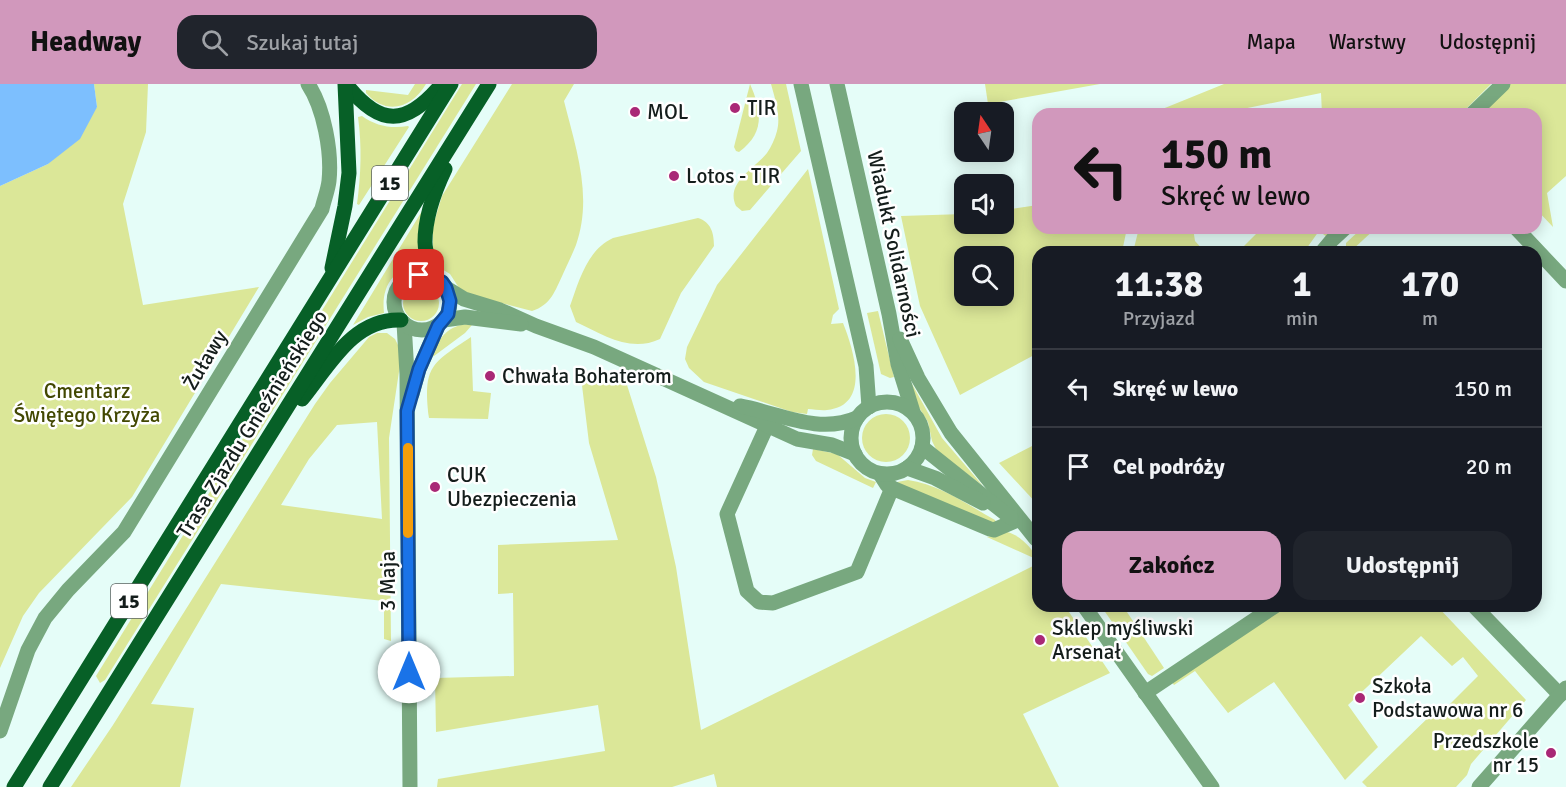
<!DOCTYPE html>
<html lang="pl">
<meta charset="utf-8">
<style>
:root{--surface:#171b24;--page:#20242c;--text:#f1f3f6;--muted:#9ea1a6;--line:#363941;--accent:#d198bc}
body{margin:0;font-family:Signika,sans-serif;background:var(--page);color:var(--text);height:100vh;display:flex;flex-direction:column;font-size:22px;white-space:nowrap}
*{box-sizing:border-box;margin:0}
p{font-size:20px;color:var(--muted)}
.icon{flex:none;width:33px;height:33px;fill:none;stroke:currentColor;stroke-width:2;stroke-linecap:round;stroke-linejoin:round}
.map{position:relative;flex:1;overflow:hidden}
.sheet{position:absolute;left:1032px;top:162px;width:510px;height:366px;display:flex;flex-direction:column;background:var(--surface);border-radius:18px;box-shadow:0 3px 15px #0003}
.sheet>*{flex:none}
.hud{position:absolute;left:1032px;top:24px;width:510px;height:126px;border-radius:18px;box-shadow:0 3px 15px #0003;background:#d198bc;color:#111;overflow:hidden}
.needle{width:39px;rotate:347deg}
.fabs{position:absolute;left:954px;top:18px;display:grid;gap:12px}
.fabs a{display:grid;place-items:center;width:60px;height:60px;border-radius:12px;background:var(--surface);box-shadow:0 3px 15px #0003;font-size:30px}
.pin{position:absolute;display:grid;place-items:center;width:51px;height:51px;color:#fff;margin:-26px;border-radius:12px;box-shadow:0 3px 9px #0006}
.me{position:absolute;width:66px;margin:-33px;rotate:0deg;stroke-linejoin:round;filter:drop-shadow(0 0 4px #0008)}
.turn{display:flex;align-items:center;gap:21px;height:126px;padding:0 30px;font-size:27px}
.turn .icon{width:78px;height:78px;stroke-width:2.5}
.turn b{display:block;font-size:42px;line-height:51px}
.eta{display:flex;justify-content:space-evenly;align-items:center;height:102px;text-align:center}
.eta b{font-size:36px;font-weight:800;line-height:42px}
.action{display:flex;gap:12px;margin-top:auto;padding:12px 30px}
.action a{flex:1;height:69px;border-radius:18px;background:var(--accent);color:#111;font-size:24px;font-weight:800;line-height:69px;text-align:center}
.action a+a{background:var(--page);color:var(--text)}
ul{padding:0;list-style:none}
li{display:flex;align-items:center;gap:18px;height:78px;padding:0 30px;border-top:2px solid var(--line)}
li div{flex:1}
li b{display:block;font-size:22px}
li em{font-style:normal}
header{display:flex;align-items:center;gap:36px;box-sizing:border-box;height:84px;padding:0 30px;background:var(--accent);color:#111}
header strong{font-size:28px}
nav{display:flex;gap:33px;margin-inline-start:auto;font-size:21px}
.search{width:420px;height:54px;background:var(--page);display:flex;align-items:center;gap:15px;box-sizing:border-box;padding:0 21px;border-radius:18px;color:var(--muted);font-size:22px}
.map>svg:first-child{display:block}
.green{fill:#dbe798;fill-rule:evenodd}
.water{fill:#7dbffe}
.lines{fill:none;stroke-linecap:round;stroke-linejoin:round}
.minor{stroke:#78a87f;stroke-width:15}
.tertiary{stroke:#78a87f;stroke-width:15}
.primary{stroke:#076027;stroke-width:15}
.route-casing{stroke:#114b97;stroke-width:15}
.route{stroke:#1a73e8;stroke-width:10}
.slow{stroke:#f59e0b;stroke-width:10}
.poi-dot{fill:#a92876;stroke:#fff;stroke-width:2}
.labels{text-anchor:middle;stroke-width:5;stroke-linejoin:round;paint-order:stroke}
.shield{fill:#fff;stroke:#5a615f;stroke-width:1.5}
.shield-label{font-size:20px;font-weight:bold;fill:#141d1b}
.poi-label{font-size:21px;fill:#141d1b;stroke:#fff;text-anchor:start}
.street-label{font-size:21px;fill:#141d1b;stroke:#fff}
.park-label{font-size:21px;fill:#424802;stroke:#fff}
</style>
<header>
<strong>Headway</strong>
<div class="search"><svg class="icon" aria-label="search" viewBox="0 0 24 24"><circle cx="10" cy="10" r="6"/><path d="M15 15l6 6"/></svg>Szukaj tutaj</div>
<nav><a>Mapa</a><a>Warstwy</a><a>Udostępnij</a></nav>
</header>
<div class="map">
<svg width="1566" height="703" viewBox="0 0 1566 703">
<rect width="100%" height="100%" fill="#e5fdf8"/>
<g class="green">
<path d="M94 0H148L146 48 123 120 143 221 259 203 132 413 39 509 23 532 0 584V102L48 80 97 23Z"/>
<path d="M415 0H426C412 24 386 32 366 9V6L408 11Z"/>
<path d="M462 0H476L105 596 100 599 96 592Z"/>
<path d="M512 0H574L564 17C576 65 593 112 576 161 572 171 567 181 563 190 555 207 551 221 532 227L471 211 459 204 450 190 437 182 433 170V142L442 112Z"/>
<path d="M750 0C762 27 765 49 739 68L736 67 734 63Z"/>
<path d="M771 0H786L801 67 750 126 742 127 736 122C725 99 754 85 767 69 771 63 775 55 777 47 781 32 775 15 771 0Z"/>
<path d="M985 0H1100L988 20Z"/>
<path d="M1224 0H1491L1461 30H1322L1321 9 1218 30H1150Z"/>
<path d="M1510 0H1566V92L1547 109 1553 143 1536 125V30H1480Z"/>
<path d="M362 32C376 42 391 45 408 42L409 43 359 121 357 120C361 91 362 62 358 33Z"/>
<path d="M808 85 839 225 833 231 831 240 843 239C853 264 872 322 827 326 821 327 814 325 808 325L807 330 792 328 704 298 689 284 685 275 687 263 717 201Z"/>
<path d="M1038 121V144H1127L1122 168H1038V269L960 311 920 222 901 132 964 130V140H1004V126ZM964 172H1004V212H964Z"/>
<path d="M422 127 418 154 421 180C393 184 381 202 384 229L368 233 353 241Z"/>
<path d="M698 134C711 138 714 149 714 162L681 209 660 255C630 269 604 251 576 238L570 222C579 197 587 166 613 154Z"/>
<path d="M1139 144H1193L1195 157 1205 168H1133Z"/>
<path d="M1262 144H1335L1327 153 1319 147 1304 168H1227L1242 164Z"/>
<path d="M1362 144H1376L1350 168 1346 163V159Z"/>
<circle cx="421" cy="219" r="18"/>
<path d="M878 227 894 293 890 294 881 290 867 229Z"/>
<path d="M466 240 472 241 465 249 434 272 430 273C439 256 445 243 466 240Z"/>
<path d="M377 249H387L395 255 400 265V281L389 354 391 557 384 555V517L221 500 151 620 194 624 180 703H71L113 641 315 320 330 299 369 253ZM377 338 382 435 281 421 309 375 337 341Z"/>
<path d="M471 253 473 307 491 309 488 335 429 334C423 282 431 280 471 253Z"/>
<path d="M580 285 627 301 656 393 676 483 701 646 1037 480 1038 522H1065L1110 589 1023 630 1059 703H717L714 690 672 703H437L438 695 605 667 598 621 436 648 435 594 514 592 513 509 498 510V461L618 456 589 359Z"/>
<path d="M912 300 942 354 983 402 937 367 932 357 928 338 915 317 909 301Z"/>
<circle cx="886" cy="354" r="24"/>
<path d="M1038 359V421L999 379Z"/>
<path d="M813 365 837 370 865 394 876 398 873 404 816 377 812 371Z"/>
<path d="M908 396C939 400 968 421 995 436L996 438 989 440 897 401V398Z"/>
<path d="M1007 448C1020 451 1033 465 1038 476L987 453Z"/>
<path d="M1101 522H1123L1164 584 1152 592 1148 590Z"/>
<path d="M1283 522H1437L1526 616 1471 680 1467 691 1456 703H1367L1362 698 1435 627 1439 631 1478 592 1463 573 1452 582 1421 552 1348 621 1378 663 1345 696 1274 598 1228 629 1195 587 1174 601 1171 597Z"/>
</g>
<path class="water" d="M0 0H94L97 23 80 55 48 80 0 102Z"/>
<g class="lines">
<g class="minor">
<path d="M1472 30 1503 0"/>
<path d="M1516 144 1566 197"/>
<path d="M1322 168 1332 156 1345 144"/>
<path d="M404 239 407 290 410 703"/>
<path d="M412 310 419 285 438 242"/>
<path d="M767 342 727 430 747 507 759 518 773 519 857 488 892 404"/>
<path d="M880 390 887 401 892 404 990 445 994 446 1015 437"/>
<path d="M1474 522 1560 611"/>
<path d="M1145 609 1275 522"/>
<path d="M0 647 28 566 45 534 68 506 124 448 322 125C324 116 328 106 329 97 332 68 324 24 308 0"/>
<path d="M1479 703 1566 604"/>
</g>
<g class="tertiary">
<path d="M801 0 866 282 869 323"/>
<path d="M837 0 889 230 898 280 913 328"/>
<circle cx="422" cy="218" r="28"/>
<path d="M446 204 464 215 500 226 536 242 594 263 797 355 832 361 855 370"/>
<path d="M444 236 465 233 521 240"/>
<path d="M900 255 918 294 951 349 1036 455"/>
<circle cx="887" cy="354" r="36"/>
<path d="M740 322C779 329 818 351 857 334"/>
<path d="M922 363 1011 434"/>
<path d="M907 384 935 394 983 419"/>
<path d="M1084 522 1212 703"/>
</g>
<g class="primary">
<path d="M346 0C380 43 406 43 442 0"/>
<path d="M332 184 345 122 349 89 345 0"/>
<path d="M435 194C431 182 425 171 425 158 425 134 435 106 445 85"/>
<path d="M302 315C329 282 353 234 401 236"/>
<path d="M14 703 451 0"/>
<path d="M50 703 489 0"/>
</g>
</g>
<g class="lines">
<g class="route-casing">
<path id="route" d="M409 588 407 327 419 285 438 242 448 230 450 217 446 204 442 198 427 191H419"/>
</g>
<use href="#route" class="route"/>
<path class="slow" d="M408 364V449"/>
</g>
<g class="poi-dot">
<circle cx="735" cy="24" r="6"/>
<circle cx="635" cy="28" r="6"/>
<circle cx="674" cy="92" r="6"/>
<circle cx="490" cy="292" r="6"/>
<circle cx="435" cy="403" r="6"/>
<circle cx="1040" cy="556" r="6"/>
<circle cx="1360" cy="614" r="6"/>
<circle cx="1551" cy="669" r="6"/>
</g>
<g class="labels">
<g class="shield">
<rect x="372" y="82" width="36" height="34" rx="4.5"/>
<rect x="111" y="500" width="36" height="34" rx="4.5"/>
</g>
<g class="shield-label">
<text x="390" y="106">15</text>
<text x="129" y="524">15</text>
</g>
<g class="poi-label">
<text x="747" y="31">TIR</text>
<text x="647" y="35">MOL</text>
<text x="686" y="99">Lotos - TIR</text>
<text x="502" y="299">Chwała Bohaterom</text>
<text x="447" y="398">CUK<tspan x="447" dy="24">Ubezpieczenia</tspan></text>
<text x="1052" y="551">Sklep myśliwski<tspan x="1052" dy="24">Arsenał</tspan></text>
<text x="1372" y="609">Szkoła<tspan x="1372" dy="24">Podstawowa nr 6</tspan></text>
<text x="1539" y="664" text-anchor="end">Przedszkole<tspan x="1539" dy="24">nr 15</tspan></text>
</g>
<g class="street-label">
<text transform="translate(894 160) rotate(78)" y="7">Wiadukt Solidarności</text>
<text transform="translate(205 276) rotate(-59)" y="7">Żuławy</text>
<text transform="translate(252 340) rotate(-58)" y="7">Trasa Zjazdu Gnieźnieńskiego</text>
<text transform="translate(388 497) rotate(-90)" y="7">3 Maja</text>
</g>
<g class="park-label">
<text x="87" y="314">Cmentarz<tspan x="87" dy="24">Świętego Krzyża</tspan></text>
</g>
</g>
</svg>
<div class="fabs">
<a><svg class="needle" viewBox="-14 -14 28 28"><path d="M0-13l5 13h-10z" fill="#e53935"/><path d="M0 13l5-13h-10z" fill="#9ea1a6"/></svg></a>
<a><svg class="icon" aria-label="sound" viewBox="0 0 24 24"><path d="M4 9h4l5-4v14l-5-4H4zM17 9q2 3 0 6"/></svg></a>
<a><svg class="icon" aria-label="search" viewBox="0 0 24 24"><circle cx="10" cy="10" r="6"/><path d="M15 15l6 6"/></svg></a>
</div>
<div class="pin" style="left:419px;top:191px;background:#d93025"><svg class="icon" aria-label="arrive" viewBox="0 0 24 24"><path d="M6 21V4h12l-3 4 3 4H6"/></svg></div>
<svg class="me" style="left:409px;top:588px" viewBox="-20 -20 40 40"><circle r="19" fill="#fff"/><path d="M0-13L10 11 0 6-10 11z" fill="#1a73e8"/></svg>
<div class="hud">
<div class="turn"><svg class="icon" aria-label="left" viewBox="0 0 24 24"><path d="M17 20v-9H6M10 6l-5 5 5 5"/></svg><div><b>150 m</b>Skręć w lewo</div></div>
</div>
<section class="sheet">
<div class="eta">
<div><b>11:38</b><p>Przyjazd</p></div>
<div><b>1</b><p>min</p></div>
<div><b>170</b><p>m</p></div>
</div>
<ul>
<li><svg class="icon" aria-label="left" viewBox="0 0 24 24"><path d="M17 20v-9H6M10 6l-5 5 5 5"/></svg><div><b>Skręć w lewo</b></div><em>150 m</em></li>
<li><svg class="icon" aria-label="arrive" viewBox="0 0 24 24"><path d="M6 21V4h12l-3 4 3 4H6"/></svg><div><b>Cel podróży</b></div><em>20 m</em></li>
</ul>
<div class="action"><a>Zakończ</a><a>Udostępnij</a></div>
</section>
</div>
